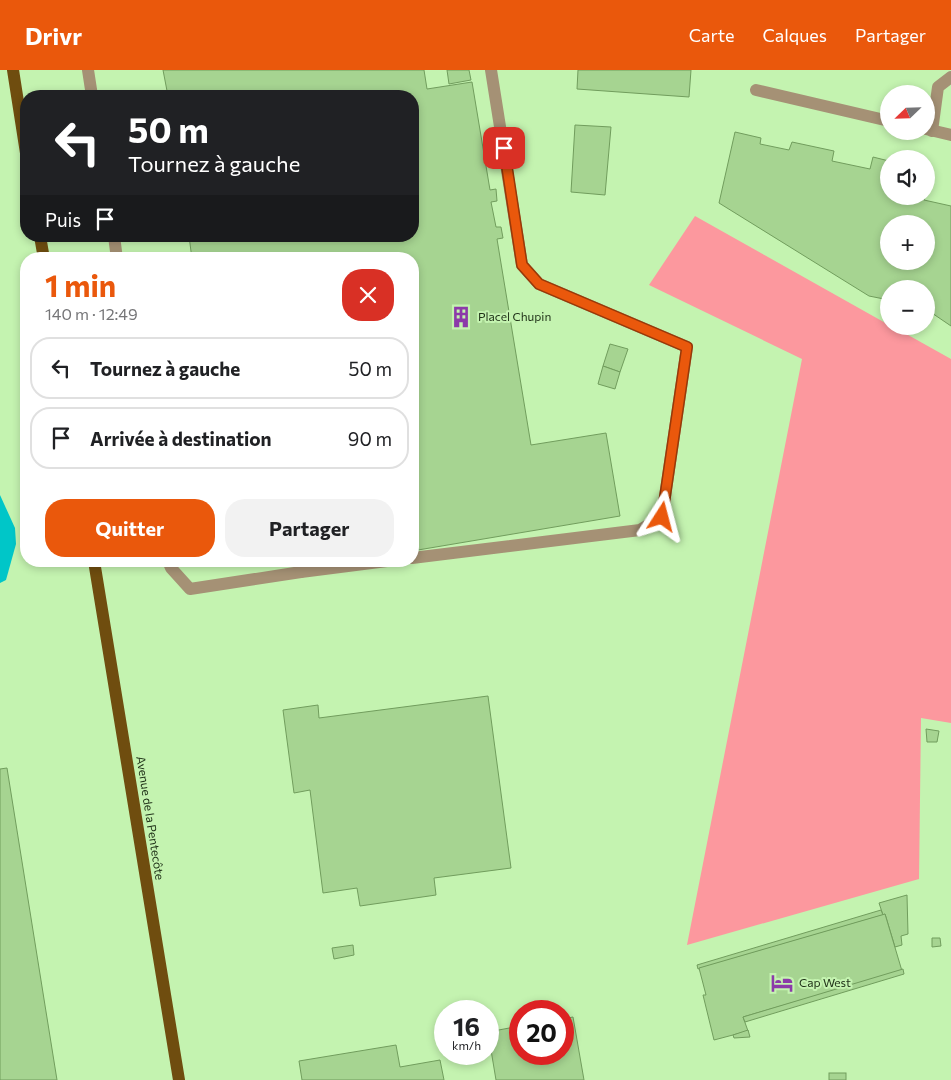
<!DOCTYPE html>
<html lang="fr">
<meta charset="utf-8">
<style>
:root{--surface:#fff;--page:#f2f2f2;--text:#202124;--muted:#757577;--line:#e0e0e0;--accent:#ea580c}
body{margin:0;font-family:Commissioner,sans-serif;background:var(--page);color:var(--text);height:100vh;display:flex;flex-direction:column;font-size:19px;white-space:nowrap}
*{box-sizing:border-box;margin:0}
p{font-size:16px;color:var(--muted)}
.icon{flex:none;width:28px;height:28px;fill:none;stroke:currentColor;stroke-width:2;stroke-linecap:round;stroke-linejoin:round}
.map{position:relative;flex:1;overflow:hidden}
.drawer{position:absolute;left:20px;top:182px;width:399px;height:315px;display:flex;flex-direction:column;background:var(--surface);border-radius:20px;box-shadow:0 2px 8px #0003}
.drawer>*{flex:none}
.banner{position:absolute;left:20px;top:20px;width:399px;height:152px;border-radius:20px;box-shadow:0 2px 8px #0003;background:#202124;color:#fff;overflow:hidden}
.needle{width:32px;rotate:247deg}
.controls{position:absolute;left:880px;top:15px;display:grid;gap:10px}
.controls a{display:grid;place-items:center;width:55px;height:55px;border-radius:50%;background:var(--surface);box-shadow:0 2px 8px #0003;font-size:25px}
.speed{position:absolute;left:434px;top:930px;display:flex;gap:10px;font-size:25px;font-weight:700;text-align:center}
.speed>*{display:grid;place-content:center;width:65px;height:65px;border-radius:50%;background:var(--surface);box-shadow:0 2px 8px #0003;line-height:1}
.speed small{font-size:12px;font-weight:400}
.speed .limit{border:8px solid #d22;background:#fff;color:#111}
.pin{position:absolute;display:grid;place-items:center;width:42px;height:42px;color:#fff;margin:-21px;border-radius:10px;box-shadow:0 2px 8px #0006}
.me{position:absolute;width:55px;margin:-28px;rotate:9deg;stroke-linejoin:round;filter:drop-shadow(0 0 4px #0008)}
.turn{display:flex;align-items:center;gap:18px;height:105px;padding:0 25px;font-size:22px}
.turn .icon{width:65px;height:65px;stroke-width:2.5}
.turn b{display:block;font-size:35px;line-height:42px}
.then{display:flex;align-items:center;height:48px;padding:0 25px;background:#0003;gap:10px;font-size:19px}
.round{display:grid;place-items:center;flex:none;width:52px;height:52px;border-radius:20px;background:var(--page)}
.summary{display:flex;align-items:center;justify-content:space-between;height:85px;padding:0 25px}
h1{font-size:30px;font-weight:700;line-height:38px;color:var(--accent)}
.primary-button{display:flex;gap:10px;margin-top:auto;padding:10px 25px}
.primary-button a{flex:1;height:58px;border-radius:20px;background:var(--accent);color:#fff;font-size:20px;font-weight:700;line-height:58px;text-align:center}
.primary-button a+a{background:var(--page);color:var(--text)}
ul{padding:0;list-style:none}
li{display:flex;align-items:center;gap:15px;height:62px;margin:0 10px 8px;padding:0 15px;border:2px solid var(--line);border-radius:20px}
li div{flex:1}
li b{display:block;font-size:19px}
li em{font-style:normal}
header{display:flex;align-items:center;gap:30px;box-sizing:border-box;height:70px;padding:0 25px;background:var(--accent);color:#fff}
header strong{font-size:24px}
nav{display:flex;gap:28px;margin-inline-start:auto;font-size:18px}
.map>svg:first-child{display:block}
.green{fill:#fc989e}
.water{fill:#00c6c8}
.building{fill:#a6d491;stroke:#719d5d;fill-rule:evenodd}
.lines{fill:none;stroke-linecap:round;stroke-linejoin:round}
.minor{stroke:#a59175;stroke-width:12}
.major{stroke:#6f4d0f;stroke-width:12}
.route-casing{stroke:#983908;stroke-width:12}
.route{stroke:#ea580c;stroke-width:9}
.labels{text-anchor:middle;stroke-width:4;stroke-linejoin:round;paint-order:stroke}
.poi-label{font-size:12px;fill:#213319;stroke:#c4f3b0;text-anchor:start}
.street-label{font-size:12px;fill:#213319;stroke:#c4f3b0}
</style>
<header>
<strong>Drivr</strong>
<nav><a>Carte</a><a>Calques</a><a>Partager</a></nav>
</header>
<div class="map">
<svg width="951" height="1010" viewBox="0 0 951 1010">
<rect width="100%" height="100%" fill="#c4f3b0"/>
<path class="green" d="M695 146 889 255V256H892L951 289V653L921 648 919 809 687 875 802 289 649 215Z"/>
<path class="water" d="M0 425 15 458 16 474 6 510 0 513Z"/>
<g class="building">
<path d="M163 0H424L427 19 472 12 490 120 496 119 497 131 491 132 496 157H501L503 168 497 169 531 375 606 363 620 446 412 481V189H192L189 166H412V26H168Z"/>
<path d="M447 0H469L471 10 449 14Z"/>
<path d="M578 0H691L689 27 577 19Z"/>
<path d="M575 55 611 57 605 125 571 122Z"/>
<path d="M735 62 761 68 760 74 789 80 792 72 834 81 832 91 870 99 873 87 889 91V126H925L924 130 951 136V256L926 239V219H889V230L869 226 719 133ZM889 154H926V191H889Z"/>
<path d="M610 274 628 279 620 302 603 296Z"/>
<path d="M603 296 620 302 615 319 598 314Z"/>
<path d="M488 626 511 798 434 808 436 825 360 836 357 818 323 823 310 720 294 723 283 640 318 635 319 648Z"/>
<path d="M926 659 939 661 937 672H927Z"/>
<path d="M7 698 48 954 57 1010H0V699Z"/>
<path d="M907 825 908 864 901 866 902 875 895 877 885 844 883 845 879 833Z"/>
<path d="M881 840 883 845 698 899 697 895Z"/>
<path d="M885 844 902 901 743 947 748 961 714 970 703 925H706L699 898Z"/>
<path d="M932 868H940L941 876 932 877Z"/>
<path d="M353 875 354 885 334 889 332 878Z"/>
<path d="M903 899 904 904 745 952 743 947Z"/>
<path d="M573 947 584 1010H496L488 962 520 956V984H562V949Z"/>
<path d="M748 960 750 967 734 968 733 965Z"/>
<path d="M396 975 400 997 440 990 444 1010H302L299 991Z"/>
<rect x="829" y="1003" width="17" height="7"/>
</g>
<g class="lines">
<g class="minor">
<path d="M88 0 92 26"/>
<path d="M756 20 889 51"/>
<path d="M926 59 951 65"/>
<path d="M932 61 938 17 951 7"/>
<path d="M114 166 117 189"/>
<path d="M412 488 640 460 662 447 687 277 539 214 522 195 491 0"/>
<path d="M168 491 171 498 190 519 301 502 299 491"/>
<path d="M301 502 387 491"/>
</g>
<g class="major">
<path d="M13 0 26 83"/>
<path d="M40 166 44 189"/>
<path d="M94 491 179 1010"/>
</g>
</g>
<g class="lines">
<g class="route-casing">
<path id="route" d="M504 78 522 195 539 214 687 277 662 447"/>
</g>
<use href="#route" class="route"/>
</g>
<defs>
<g id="building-bare" transform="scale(1.725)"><path d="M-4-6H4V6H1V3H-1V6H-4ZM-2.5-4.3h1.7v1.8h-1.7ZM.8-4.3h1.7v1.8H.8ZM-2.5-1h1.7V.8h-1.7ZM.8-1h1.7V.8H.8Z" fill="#8c3aa9" stroke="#c4f3b0" stroke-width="2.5" paint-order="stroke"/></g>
<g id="hotel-bare" transform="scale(1.725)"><path d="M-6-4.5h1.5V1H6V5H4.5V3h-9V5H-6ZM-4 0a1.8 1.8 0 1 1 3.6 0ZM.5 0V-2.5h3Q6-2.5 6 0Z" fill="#8c3aa9" stroke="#c4f3b0" stroke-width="2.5" paint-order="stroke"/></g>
</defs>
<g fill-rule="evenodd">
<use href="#building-bare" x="461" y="247"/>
<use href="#hotel-bare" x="782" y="913"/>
</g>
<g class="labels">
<g class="poi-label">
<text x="478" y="251">Placel Chupin</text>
<text x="799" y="917">Cap West</text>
</g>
<g class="street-label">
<text transform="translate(150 748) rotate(81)" y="4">Avenue de la Pentecôte</text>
</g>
</g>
</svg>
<div class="controls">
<a><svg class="needle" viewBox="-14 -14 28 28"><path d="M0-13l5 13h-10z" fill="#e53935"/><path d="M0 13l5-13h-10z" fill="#757577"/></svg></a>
<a><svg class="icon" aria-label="sound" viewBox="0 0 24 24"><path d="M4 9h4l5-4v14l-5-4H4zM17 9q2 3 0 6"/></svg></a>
<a>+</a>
<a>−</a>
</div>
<div class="speed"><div>16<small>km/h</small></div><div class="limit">20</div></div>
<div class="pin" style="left:504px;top:78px;background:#d93025"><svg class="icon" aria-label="arrive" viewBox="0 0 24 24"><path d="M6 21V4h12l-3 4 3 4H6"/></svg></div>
<svg class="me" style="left:662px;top:447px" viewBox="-20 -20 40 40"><path d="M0-17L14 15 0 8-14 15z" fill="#ea580c" stroke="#fff" stroke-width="4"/></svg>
<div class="banner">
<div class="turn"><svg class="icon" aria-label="left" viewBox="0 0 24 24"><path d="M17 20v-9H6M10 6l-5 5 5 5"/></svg><div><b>50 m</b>Tournez à gauche</div></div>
<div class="then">Puis<svg class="icon" aria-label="arrive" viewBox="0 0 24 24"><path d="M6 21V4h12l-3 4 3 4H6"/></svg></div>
</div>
<section class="drawer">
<div class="summary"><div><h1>1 min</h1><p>140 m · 12:49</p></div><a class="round" style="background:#d93025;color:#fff"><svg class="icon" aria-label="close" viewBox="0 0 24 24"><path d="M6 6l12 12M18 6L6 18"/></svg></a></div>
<ul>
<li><svg class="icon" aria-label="left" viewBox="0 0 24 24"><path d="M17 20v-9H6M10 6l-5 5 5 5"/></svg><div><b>Tournez à gauche</b></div><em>50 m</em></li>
<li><svg class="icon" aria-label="arrive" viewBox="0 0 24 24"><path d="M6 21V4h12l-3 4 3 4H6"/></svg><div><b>Arrivée à destination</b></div><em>90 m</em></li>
</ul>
<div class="primary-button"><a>Quitter</a><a>Partager</a></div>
</section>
</div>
